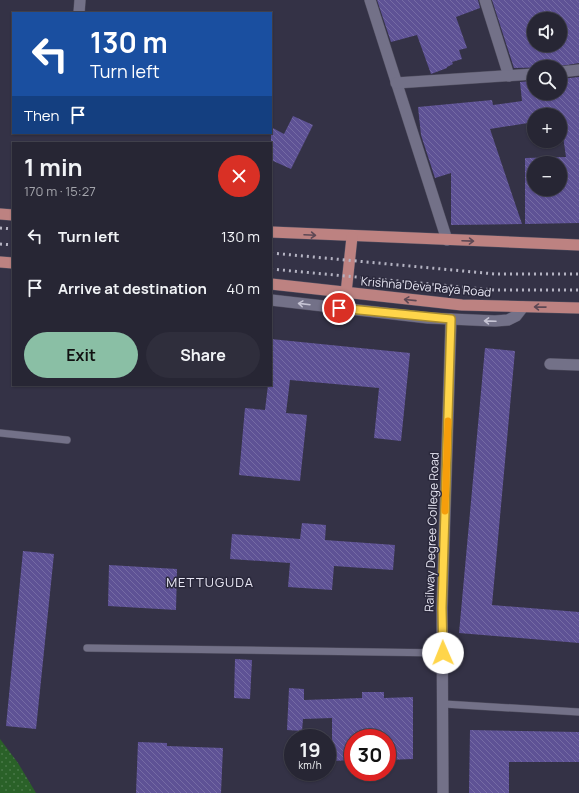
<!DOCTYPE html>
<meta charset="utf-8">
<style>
:root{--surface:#272634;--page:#2f2e3c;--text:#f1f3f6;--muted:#a4a5ac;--line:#43434f;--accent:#8abfa5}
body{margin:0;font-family:Manrope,sans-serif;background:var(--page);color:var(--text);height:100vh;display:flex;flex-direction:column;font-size:15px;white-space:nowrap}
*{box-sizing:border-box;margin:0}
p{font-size:13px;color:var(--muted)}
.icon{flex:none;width:22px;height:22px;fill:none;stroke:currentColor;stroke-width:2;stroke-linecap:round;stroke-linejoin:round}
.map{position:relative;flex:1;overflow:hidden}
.details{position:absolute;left:12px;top:142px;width:260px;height:244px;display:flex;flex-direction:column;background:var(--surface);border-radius:0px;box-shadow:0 1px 3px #0004,0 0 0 1px var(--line)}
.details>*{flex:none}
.banner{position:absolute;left:12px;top:12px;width:260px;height:122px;border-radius:0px;box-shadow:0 1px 3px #0004,0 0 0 1px var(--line);background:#1a4fa0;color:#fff;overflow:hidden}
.fabs{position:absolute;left:527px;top:12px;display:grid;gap:8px}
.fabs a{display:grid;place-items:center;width:40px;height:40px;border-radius:50%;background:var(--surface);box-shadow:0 1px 3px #0004,0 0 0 1px var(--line);font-size:20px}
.speed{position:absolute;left:284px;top:729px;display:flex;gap:8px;font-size:20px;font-weight:700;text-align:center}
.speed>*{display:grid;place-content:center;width:52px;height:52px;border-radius:50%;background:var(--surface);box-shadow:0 1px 3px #0004,0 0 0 1px var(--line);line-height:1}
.speed small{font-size:10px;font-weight:400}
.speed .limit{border:6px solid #d22;background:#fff;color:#111}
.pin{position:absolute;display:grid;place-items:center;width:34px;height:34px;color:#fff;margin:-17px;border:2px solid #fff;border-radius:50%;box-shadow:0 1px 4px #0007}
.me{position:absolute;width:44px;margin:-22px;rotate:359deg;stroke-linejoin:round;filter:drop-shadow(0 0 3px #0008)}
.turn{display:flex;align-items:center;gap:14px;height:84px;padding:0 12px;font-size:18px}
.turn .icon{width:52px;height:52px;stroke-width:2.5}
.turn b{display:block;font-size:28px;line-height:34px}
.then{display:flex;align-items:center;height:38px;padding:0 12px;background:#0003;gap:8px;font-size:15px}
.round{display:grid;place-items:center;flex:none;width:42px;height:42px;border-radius:21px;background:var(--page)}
.overview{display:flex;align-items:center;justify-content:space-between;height:68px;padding:0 12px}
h1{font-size:24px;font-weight:700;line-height:30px}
.cta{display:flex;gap:8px;margin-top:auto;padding:8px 12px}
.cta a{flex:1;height:46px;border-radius:24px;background:var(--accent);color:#111;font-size:16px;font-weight:700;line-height:46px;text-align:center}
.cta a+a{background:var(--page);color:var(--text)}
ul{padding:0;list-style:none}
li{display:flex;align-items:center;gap:12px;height:52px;padding:0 12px}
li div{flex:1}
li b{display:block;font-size:15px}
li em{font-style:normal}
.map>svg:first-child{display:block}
.grass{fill:url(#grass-dots)}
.building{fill:url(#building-back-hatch);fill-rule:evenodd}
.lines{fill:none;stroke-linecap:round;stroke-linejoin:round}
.service-casing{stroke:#514f60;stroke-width:8}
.minor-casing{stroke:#514f60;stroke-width:12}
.tertiary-casing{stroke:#514f60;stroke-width:12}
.primary-casing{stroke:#514f60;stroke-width:12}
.service{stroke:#737188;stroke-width:7}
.minor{stroke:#737188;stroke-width:11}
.tertiary{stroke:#737188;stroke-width:11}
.primary{stroke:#bd8281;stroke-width:11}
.rail{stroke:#b5b4c3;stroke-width:3;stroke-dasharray:2 4;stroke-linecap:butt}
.oneway{stroke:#5d4854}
.oneway2{stroke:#c6c4d4}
.route-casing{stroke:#a68a30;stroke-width:10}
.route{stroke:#ffd54a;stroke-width:7}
.slow{stroke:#f59e0b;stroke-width:7}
.labels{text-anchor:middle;stroke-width:3;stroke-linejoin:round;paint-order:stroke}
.street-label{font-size:12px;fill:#e9e8f5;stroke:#2a283b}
.neighbourhood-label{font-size:13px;letter-spacing:1px;fill:#e9e8f5;stroke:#2a283b}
</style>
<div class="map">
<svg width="579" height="793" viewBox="0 0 579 793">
<defs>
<pattern id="grass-dots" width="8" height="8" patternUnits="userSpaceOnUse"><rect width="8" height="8" fill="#2a6128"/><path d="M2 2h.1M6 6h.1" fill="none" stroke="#497848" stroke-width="1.8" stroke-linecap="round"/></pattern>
<pattern id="building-back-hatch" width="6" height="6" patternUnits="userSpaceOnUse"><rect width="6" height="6" fill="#5e5295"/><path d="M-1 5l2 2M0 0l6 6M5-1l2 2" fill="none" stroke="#756ba4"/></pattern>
</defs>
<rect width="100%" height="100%" fill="#343246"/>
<path class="grass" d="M0 739 18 763 36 793H0Z"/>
<g class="building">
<path d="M377 0H478L480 8 456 17 467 48 459 50 462 59 452 62 453 64 447 67V68L431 74 417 35 391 42Z"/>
<path d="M492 0H579V63L555 67 514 68ZM534 19H560V45H534Z"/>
<path d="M579 77V223L525 224V158L566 157 560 115H534V122L490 129 522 224 451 225V173L435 178 421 135 418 107 492 100 493 105 522 101 520 82 534 81V93H560V79ZM534 163H560V189H534Z"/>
<path d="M293 116 313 125 291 169 271 160V127L284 134Z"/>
<path d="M271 339 410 353 401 441 374 438 379 388 290 380 286 413 307 415 300 481 239 475 245 408 265 410 268 385H271Z"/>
<path d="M485 348 515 351 492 605 579 612V643L459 633Z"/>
<path d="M302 523 326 525 325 540 395 545 393 570 334 566 332 590 288 587 290 563 230 559 232 534 300 539Z"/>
<path d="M23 551 54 554 36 729 6 726Z"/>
<path d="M109 565 177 569 176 610 108 606Z"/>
<path d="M235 659 252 660 250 699 234 698Z"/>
<path d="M289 688 304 689V700L362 698V692H384V698L413 697V759L387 760V738H353V760L332 761V718L303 719 302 731 287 730Z"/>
<path d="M470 730 579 732V762H509V793H469Z"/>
<path d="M138 742 167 743V746L223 748 221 793H136Z"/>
</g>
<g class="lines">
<g class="service-casing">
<g id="service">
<path d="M0 433 67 440"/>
<path d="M87 648 443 653"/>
<path d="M444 704 579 712"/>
</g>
</g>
<g class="minor-casing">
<g id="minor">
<path d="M370 0 447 240"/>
<path d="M485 0 509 76"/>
<path d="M79 13 80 0"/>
<path d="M560 72 579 70"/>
<path d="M396 83 534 74"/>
<path d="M550 364 579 365"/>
<path d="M443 793 442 608 451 319"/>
</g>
</g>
<g class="tertiary-casing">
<path id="tertiary" d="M271 300 428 318 495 321 508 320 516 316 523 307"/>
</g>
<g class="primary-casing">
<g id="primary">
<path d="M0 214 13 215"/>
<path d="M271 232 579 245"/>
<path d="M0 262 13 263"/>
<path d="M271 284 462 305 579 308"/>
<path d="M346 293 352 237"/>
</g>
</g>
<use href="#service" class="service"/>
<use href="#minor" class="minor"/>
<use href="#tertiary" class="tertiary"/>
<use href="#primary" class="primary"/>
<g class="rail">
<path d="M0 228 13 229"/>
<path d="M0 244 13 245"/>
<path d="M271 253 495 274H579"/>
<path d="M271 269 494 290H579"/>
</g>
</g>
<defs><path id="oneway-shaft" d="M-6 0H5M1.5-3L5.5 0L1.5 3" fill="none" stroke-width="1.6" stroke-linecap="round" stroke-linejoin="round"/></defs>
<g class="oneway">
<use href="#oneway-shaft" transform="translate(310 235) rotate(3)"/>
<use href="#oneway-shaft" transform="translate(468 241) rotate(2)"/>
<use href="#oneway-shaft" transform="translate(410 300) rotate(-174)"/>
<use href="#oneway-shaft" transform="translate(540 307) rotate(-179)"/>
</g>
<g class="oneway2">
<use href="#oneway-shaft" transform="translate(304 304) rotate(-173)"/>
<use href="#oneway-shaft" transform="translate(490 321) rotate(-178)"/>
</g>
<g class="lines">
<g class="route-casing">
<path id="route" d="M339 308 451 319 442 608 443 653"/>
</g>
<use href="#route" class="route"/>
<path class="slow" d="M445 511 448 421"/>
</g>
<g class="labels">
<g class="street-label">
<text transform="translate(426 287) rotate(5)" y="4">Krishna Deva Raya Road</text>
<text transform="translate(432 532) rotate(-88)" y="4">Railway Degree College Road</text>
</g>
<g class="neighbourhood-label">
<text x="210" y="587">METTUGUDA</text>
</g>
</g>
</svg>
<div class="fabs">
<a><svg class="icon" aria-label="sound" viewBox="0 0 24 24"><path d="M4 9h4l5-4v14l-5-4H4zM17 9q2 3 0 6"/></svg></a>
<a><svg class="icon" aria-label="search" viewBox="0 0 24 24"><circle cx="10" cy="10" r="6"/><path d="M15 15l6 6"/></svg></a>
<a>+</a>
<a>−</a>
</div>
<div class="speed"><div>19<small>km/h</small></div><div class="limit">30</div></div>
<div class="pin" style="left:339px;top:308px;background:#d93025"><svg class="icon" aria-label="arrive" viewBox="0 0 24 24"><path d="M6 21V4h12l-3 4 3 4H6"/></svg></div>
<svg class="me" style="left:443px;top:653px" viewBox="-20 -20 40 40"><circle r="19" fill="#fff"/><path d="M0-13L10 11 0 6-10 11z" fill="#ffd54a"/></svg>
<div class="banner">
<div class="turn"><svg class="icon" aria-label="left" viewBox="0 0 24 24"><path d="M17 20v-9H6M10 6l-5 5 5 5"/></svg><div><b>130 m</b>Turn left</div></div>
<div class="then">Then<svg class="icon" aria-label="arrive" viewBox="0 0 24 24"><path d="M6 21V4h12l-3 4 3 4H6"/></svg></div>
</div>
<section class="details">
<div class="overview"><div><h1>1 min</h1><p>170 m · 15:27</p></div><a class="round" style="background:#d93025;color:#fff"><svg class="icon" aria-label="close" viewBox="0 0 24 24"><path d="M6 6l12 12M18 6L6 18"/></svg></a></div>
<ul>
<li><svg class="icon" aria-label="left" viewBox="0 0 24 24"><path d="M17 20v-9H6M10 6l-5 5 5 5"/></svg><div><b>Turn left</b></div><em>130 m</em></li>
<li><svg class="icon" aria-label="arrive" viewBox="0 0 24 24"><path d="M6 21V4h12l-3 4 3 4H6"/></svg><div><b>Arrive at destination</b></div><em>40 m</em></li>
</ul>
<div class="cta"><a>Exit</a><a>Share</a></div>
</section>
</div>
